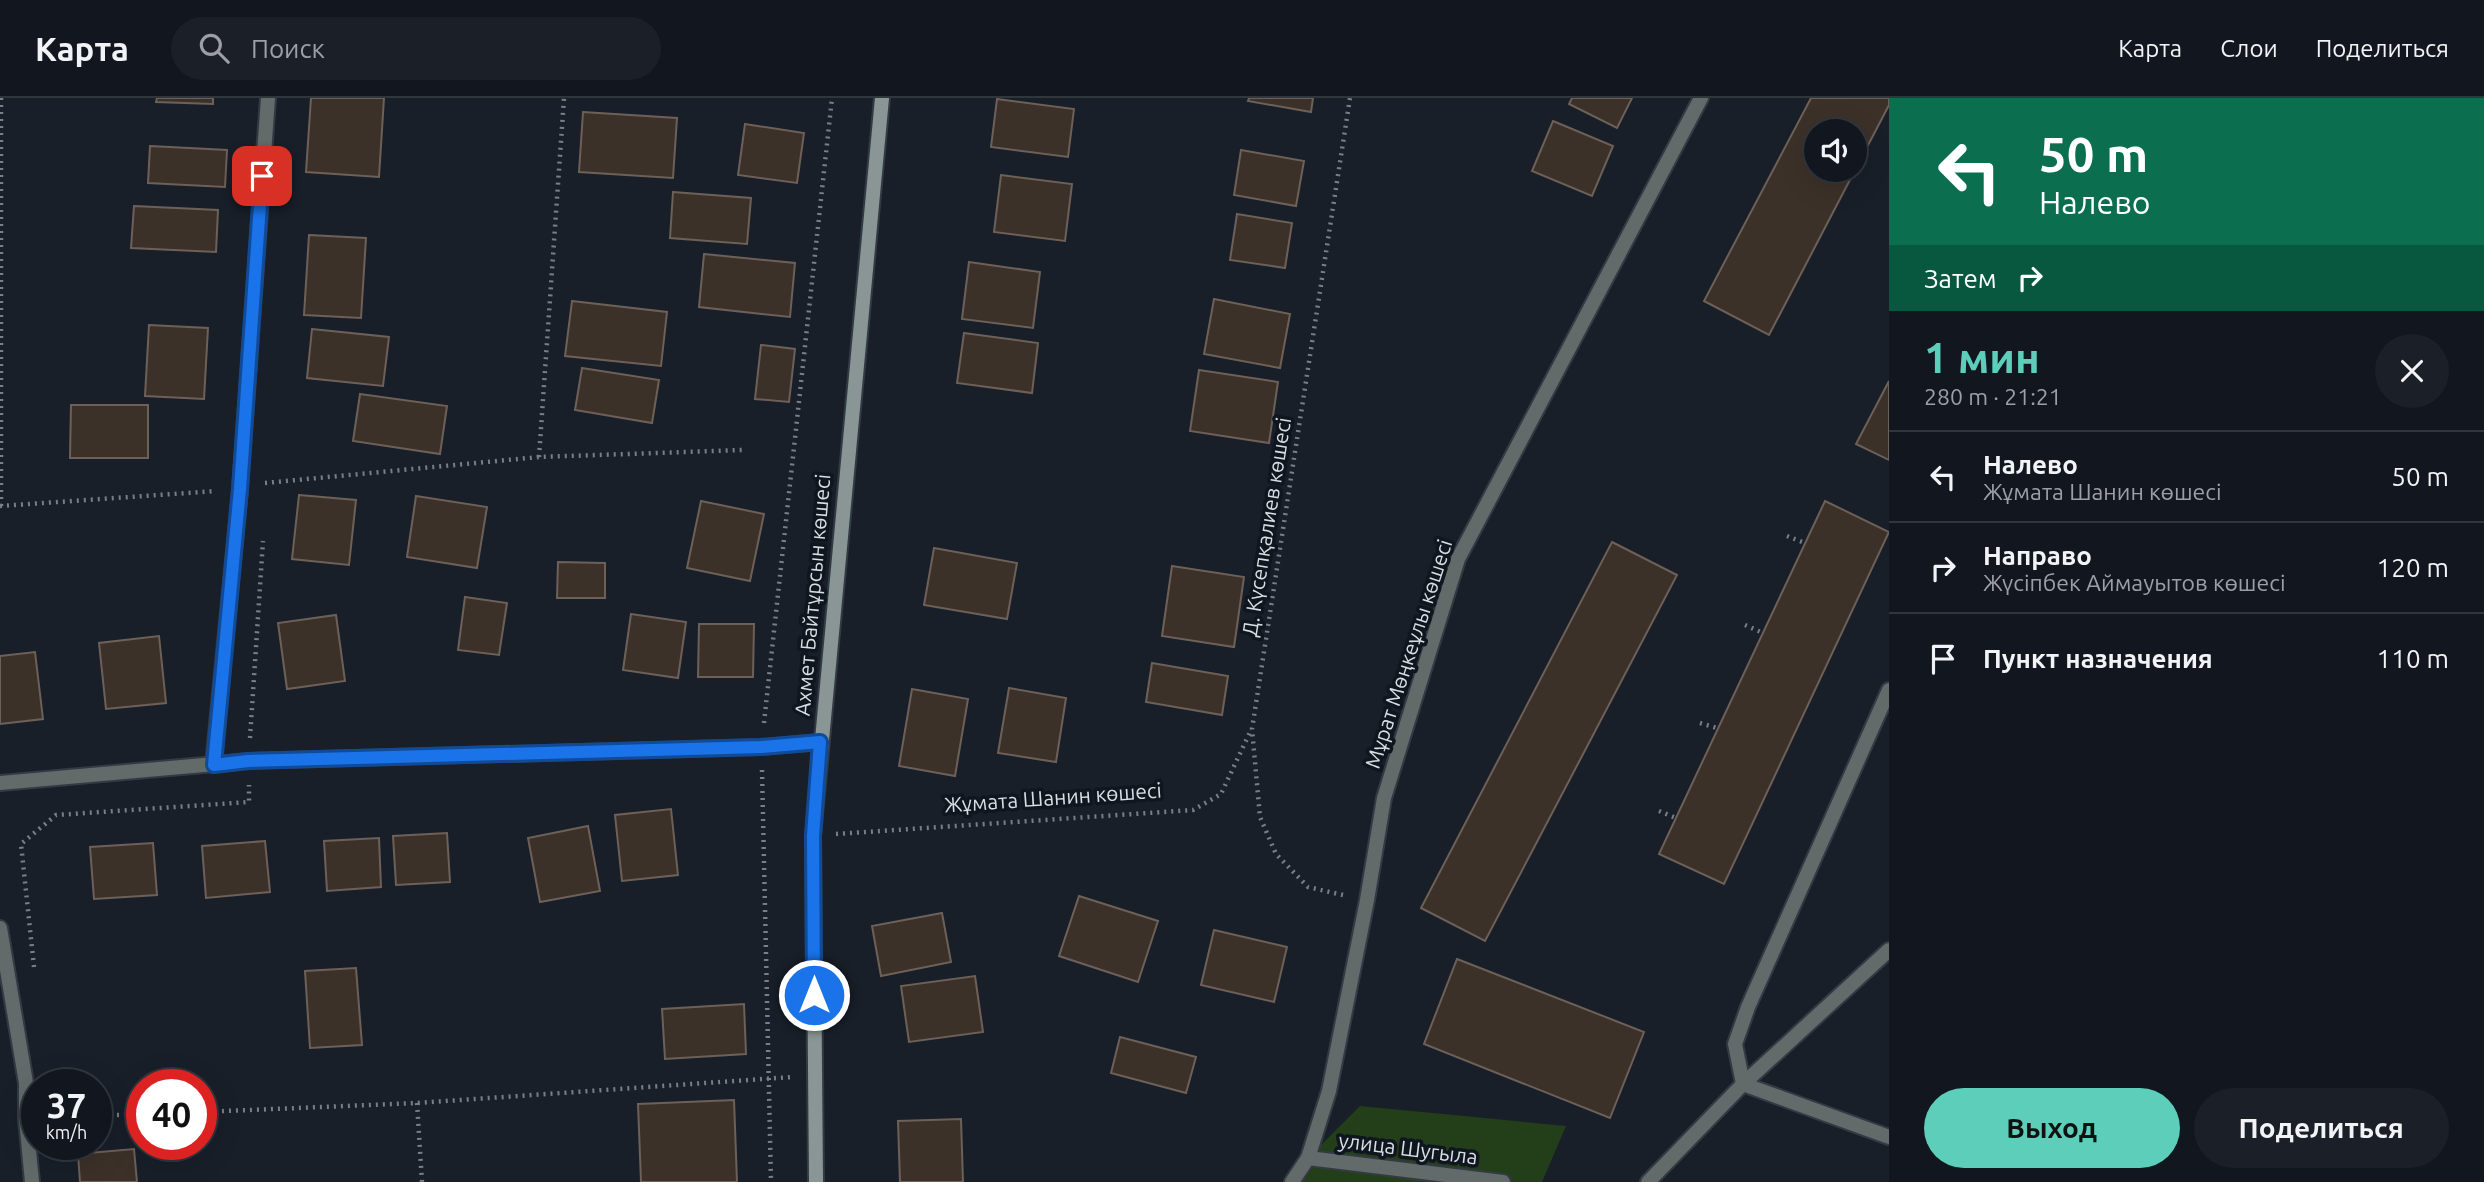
<!DOCTYPE html>
<html lang="ru">
<meta charset="utf-8">
<style>
:root{--surface:#12171f;--page:#1b2028;--text:#f1f3f6;--muted:#9c9fa4;--line:#31363d;--accent:#5cceba}
body{margin:0;font-family:Ubuntu,sans-serif;background:var(--page);color:var(--text);height:100vh;display:flex;flex-direction:column;font-size:26px;white-space:nowrap}
*{box-sizing:border-box;margin:0}
p{font-size:23px;color:var(--muted)}
.icon{flex:none;width:38px;height:38px;fill:none;stroke:currentColor;stroke-width:2;stroke-linecap:round;stroke-linejoin:round}
.map{position:relative;flex:1;overflow:hidden}
.details{display:flex;flex-direction:column;background:var(--surface);width:595px}
.details>*{flex:none}
.banner{background:#0b6e4f;color:#fff;overflow:hidden}
.fabs{position:absolute;left:1804px;top:21px;display:grid;gap:14px}
.fabs a{display:grid;place-items:center;width:63px;height:63px;border-radius:50%;background:var(--surface);box-shadow:0 7px 28px #0002,0 0 0 2px var(--line);font-size:35px}
.speed{position:absolute;left:21px;top:971px;display:flex;gap:14px;font-size:35px;font-weight:700;text-align:center}
.speed>*{display:grid;place-content:center;width:91px;height:91px;border-radius:50%;background:var(--surface);box-shadow:0 7px 28px #0002,0 0 0 2px var(--line);line-height:1}
.speed small{font-size:18px;font-weight:400}
.speed .limit{border:10px solid #d22;background:#fff;color:#111}
.pin{position:absolute;display:grid;place-items:center;width:60px;height:60px;color:#fff;margin:-30px;border-radius:14px;box-shadow:0 4px 10px #0006}
.me{position:absolute;width:77px;margin:-38px;rotate:0deg;stroke-linejoin:round;filter:drop-shadow(0 0 5px #0008)}
.turn{display:flex;align-items:center;gap:24px;height:147px;padding:0 35px;font-size:32px}
.turn .icon{width:91px;height:91px;stroke-width:2.5}
.turn b{display:block;font-size:49px;line-height:60px}
.then{display:flex;align-items:center;height:66px;padding:0 35px;background:#0003;gap:14px;font-size:26px}
.round{display:grid;place-items:center;flex:none;width:74px;height:74px;border-radius:37px;background:var(--page)}
.headline{display:flex;align-items:center;justify-content:space-between;height:119px;padding:0 35px}
h1{font-size:42px;font-weight:700;line-height:52px;color:var(--accent)}
.button{display:flex;gap:14px;margin-top:auto;padding:14px 35px}
.button a{flex:1;height:80px;border-radius:42px;background:var(--accent);color:#111;font-size:28px;font-weight:700;line-height:80px;text-align:center}
.button a+a{background:var(--page);color:var(--text)}
ul{padding:0;list-style:none}
li{display:flex;align-items:center;gap:21px;height:91px;padding:0 35px;border-top:2px solid var(--line)}
li div{flex:1}
li b{display:block;font-size:26px}
li em{font-style:normal}
header{display:flex;align-items:center;gap:42px;box-sizing:border-box;height:98px;padding:0 35px;background:var(--surface);border-bottom:2px solid var(--line)}
header strong{font-size:33px}
nav{display:flex;gap:38px;margin-inline-start:auto;font-size:24px}
.search{width:490px;height:63px;background:var(--page);display:flex;align-items:center;gap:18px;box-sizing:border-box;padding:0 24px;border-radius:38px;color:var(--muted);font-size:26px}
main{display:flex;flex:1;min-height:0}
.map>svg:first-child{display:block}
.green{fill:#233f19}
.building{fill:#3c3129;stroke:#6d6058;stroke-width:2;fill-rule:evenodd}
.lines{fill:none;stroke-linecap:round;stroke-linejoin:round}
.street-casing{stroke:#333a43;stroke-width:18}
.secondary-casing{stroke:#333a43;stroke-width:18}
.path{stroke:#797f87;stroke-width:4.5;stroke-dasharray:2 5;stroke-linecap:butt}
.street{stroke:#636a6a;stroke-width:14}
.secondary{stroke:#8a9695;stroke-width:14}
.route-casing{stroke:#114b97;stroke-width:18}
.route{stroke:#1a73e8;stroke-width:12}
.labels{text-anchor:middle;stroke-width:7;stroke-linejoin:round;paint-order:stroke}
.street-label{font-size:21px;fill:#d9dee4;stroke:#0f161f}
</style>
<header>
<strong>Карта</strong>
<div class="search"><svg class="icon" aria-label="search" viewBox="0 0 24 24"><circle cx="10" cy="10" r="6"/><path d="M15 15l6 6"/></svg>Поиск</div>
<nav><a>Карта</a><a>Слои</a><a>Поделиться</a></nav>
</header>
<main>
<div class="map">
<svg width="1889" height="1084" viewBox="0 0 1889 1084">
<rect width="100%" height="100%" fill="#181f29"/>
<path class="green" d="M1360 1008 1566 1028 1542 1084H1292L1308 1060Z"/>
<g class="building">
<path d="M157 0H213V6L156 4Z"/>
<path d="M311 0H384L379 79 306 74Z"/>
<path d="M1249 0H1313L1311 14 1248 3Z"/>
<path d="M1572 0H1632L1617 30 1569 6Z"/>
<path d="M1811 0H1889V7L1769 237 1704 203ZM1816 33H1855V72H1816Z"/>
<path d="M997 1 1074 11 1068 59 991 49Z"/>
<path d="M583 14 677 20 673 80 579 74Z"/>
<path d="M1553 23 1613 48 1592 98 1532 73Z"/>
<path d="M745 26 804 35 797 85 738 77Z"/>
<path d="M150 48 227 52 225 89 148 85Z"/>
<path d="M1241 52 1304 63 1296 108 1234 97Z"/>
<path d="M1001 77 1072 86 1065 143 994 134Z"/>
<path d="M673 94 751 100 747 146 670 140Z"/>
<path d="M134 108 218 112 216 154 131 150Z"/>
<path d="M1237 116 1292 125 1285 170 1230 162Z"/>
<path d="M309 137 366 140 361 220 304 217Z"/>
<path d="M704 156 795 165 790 219 699 209Z"/>
<path d="M969 164 1040 174 1033 230 962 221Z"/>
<path d="M1214 201 1290 216 1280 270 1204 256Z"/>
<path d="M572 203 667 214 661 268 565 258Z"/>
<path d="M149 227 208 230 204 301 145 298Z"/>
<path d="M312 231 389 239 383 288 307 280Z"/>
<path d="M964 235 1038 245 1032 295 957 285Z"/>
<path d="M761 247 795 251 789 304 755 301Z"/>
<path d="M582 270 659 282 652 325 575 312Z"/>
<path d="M1199 272 1278 284 1269 345 1190 333Z"/>
<path d="M1889 283V362L1856 346Z"/>
<path d="M360 296 447 308 440 356 353 343Z"/>
<path d="M71 307H148V360H70Z"/>
<path d="M299 397 356 402 349 467 292 461Z"/>
<path d="M416 398 487 409 477 470 407 459Z"/>
<path d="M701 403 764 416 750 483 687 470Z"/>
<path d="M1825 403 1889 434 1724 786 1659 756Z"/>
<path d="M1612 444 1677 477 1485 843 1421 810Z"/>
<path d="M934 450 1017 465 1007 521 924 507Z"/>
<path d="M558 464 605 465V500H557Z"/>
<path d="M1172 468 1244 479 1234 549 1162 538Z"/>
<path d="M465 499 507 505 499 557 458 552Z"/>
<path d="M631 516 686 524 678 580 623 572Z"/>
<path d="M336 517 345 583 287 591 278 525Z"/>
<path d="M699 526H754L753 579H698Z"/>
<path d="M159 538 166 605 106 611 99 545Z"/>
<path d="M35 554 43 621 0 626V558Z"/>
<path d="M1152 565 1228 578 1222 617 1146 604Z"/>
<path d="M1009 590 1066 600 1056 664 998 655Z"/>
<path d="M912 591 968 601 955 678 899 668Z"/>
<path d="M671 711 678 777 622 783 615 717Z"/>
<path d="M588 728 600 793 540 804 528 740Z"/>
<path d="M447 735 450 784 396 787 393 738Z"/>
<path d="M379 740 381 789 327 793 324 743Z"/>
<path d="M265 743 270 794 206 800 202 748Z"/>
<path d="M153 745 157 797 94 801 90 749Z"/>
<path d="M1079 798 1158 823 1138 884 1059 858Z"/>
<path d="M942 815 951 864 881 878 872 828Z"/>
<path d="M1214 832 1287 849 1274 904 1201 887Z"/>
<path d="M1457 861 1644 934 1610 1020 1424 946Z"/>
<path d="M356 870 362 947 310 950 305 873Z"/>
<path d="M975 878 983 934 909 944 901 888Z"/>
<path d="M744 906 746 956 665 961 662 911Z"/>
<path d="M1120 939 1196 959 1186 995 1111 975Z"/>
<path d="M734 1002 737 1084H641L638 1006Z"/>
<path d="M961 1021 963 1084H900L898 1023Z"/>
<path d="M134 1051 137 1084H80L78 1056Z"/>
</g>
<g class="lines">
<g class="street-casing">
<g id="street">
<path d="M213 667 240 392 268 0"/>
<path d="M0 685 249 663 761 649 820 644"/>
<path d="M0 830 26 985V1021L32 1084"/>
<path d="M1889 852 1743 986 1889 1039"/>
<path d="M1308 1060 1503 1084"/>
<path d="M1292 1084 1308 1060 1329 993 1367 802 1384 700 1458 461 1701 0"/>
<path d="M1648 1084 1743 986 1735 946 1748 909 1889 592"/>
</g>
</g>
<g class="secondary-casing">
<path id="secondary" d="M816 1084 813 738 882 0"/>
</g>
<g class="path">
<path d="M539 359 564 0"/>
<path d="M265 385 539 359 743 352"/>
<path d="M0 408 216 393"/>
<path d="M1 408V0"/>
<path d="M1787 438 1805 445"/>
<path d="M1745 527 1763 535"/>
<path d="M764 625 832 0"/>
<path d="M1700 625 1717 630"/>
<path d="M250 640 263 443"/>
<path d="M762 672 771 1084"/>
<path d="M1659 713 1676 720"/>
<path d="M836 736 1193 712 1221 696 1251 632"/>
<path d="M1343 797 1308 789 1276 756 1260 719 1252 631 1350 0"/>
<path d="M34 869 21 746 56 717 249 704V687"/>
<path d="M417 1005 422 1084"/>
<path d="M201 1014 417 1005 792 979"/>
<path d="M96 1018 142 1016"/>
</g>
<use href="#street" class="street"/>
<use href="#secondary" class="secondary"/>
</g>
<g class="lines">
<g class="route-casing">
<path id="route" d="M262 78 240 391 214 667 248 663 761 649 820 644 813 738 814 897"/>
</g>
<use href="#route" class="route"/>
</g>
<g class="labels">
<g class="street-label">
<text transform="translate(1267 429) rotate(-81)" y="7">Д. Күсепқалиев көшесі</text>
<text transform="translate(813 497) rotate(-85)" y="7">Ахмет Байтұрсын көшесі</text>
<text transform="translate(1409 556) rotate(-72)" y="7">Мұрат Мөңкеұлы көшесі</text>
<text transform="translate(1053 700) rotate(-4)" y="7">Жұмата Шанин көшесі</text>
<text transform="translate(1408 1051) rotate(7)" y="7">улица Шугыла</text>
</g>
</g>
</svg>
<div class="fabs">
<a><svg class="icon" aria-label="sound" viewBox="0 0 24 24"><path d="M4 9h4l5-4v14l-5-4H4zM17 9q2 3 0 6"/></svg></a>
</div>
<div class="speed"><div>37<small>km/h</small></div><div class="limit">40</div></div>
<div class="pin" style="left:262px;top:78px;background:#d93025"><svg class="icon" aria-label="arrive" viewBox="0 0 24 24"><path d="M6 21V4h12l-3 4 3 4H6"/></svg></div>
<svg class="me" style="left:814px;top:897px" viewBox="-20 -20 40 40"><circle r="17" fill="#1a73e8" stroke="#fff" stroke-width="3"/><path d="M0-11L8 9 0 5-8 9z" fill="#fff"/></svg>
</div>
<section class="details">
<div class="banner">
<div class="turn"><svg class="icon" aria-label="left" viewBox="0 0 24 24"><path d="M17 20v-9H6M10 6l-5 5 5 5"/></svg><div><b>50 m</b>Налево</div></div>
<div class="then">Затем<svg class="icon" aria-label="right" viewBox="0 0 24 24"><path d="M7 20v-9h11M14 6l5 5-5 5"/></svg></div>
</div>
<div class="headline"><div><h1>1 мин</h1><p>280 m · 21:21</p></div><a class="round"><svg class="icon" aria-label="close" viewBox="0 0 24 24"><path d="M6 6l12 12M18 6L6 18"/></svg></a></div>
<ul>
<li><svg class="icon" aria-label="left" viewBox="0 0 24 24"><path d="M17 20v-9H6M10 6l-5 5 5 5"/></svg><div><b>Налево</b><p>Жұмата Шанин көшесі</p></div><em>50 m</em></li>
<li><svg class="icon" aria-label="right" viewBox="0 0 24 24"><path d="M7 20v-9h11M14 6l5 5-5 5"/></svg><div><b>Направо</b><p>Жүсіпбек Аймауытов көшесі</p></div><em>120 m</em></li>
<li><svg class="icon" aria-label="arrive" viewBox="0 0 24 24"><path d="M6 21V4h12l-3 4 3 4H6"/></svg><div><b>Пункт назначения</b></div><em>110 m</em></li>
</ul>
<div class="button"><a>Выход</a><a>Поделиться</a></div>
</section>
</main>
